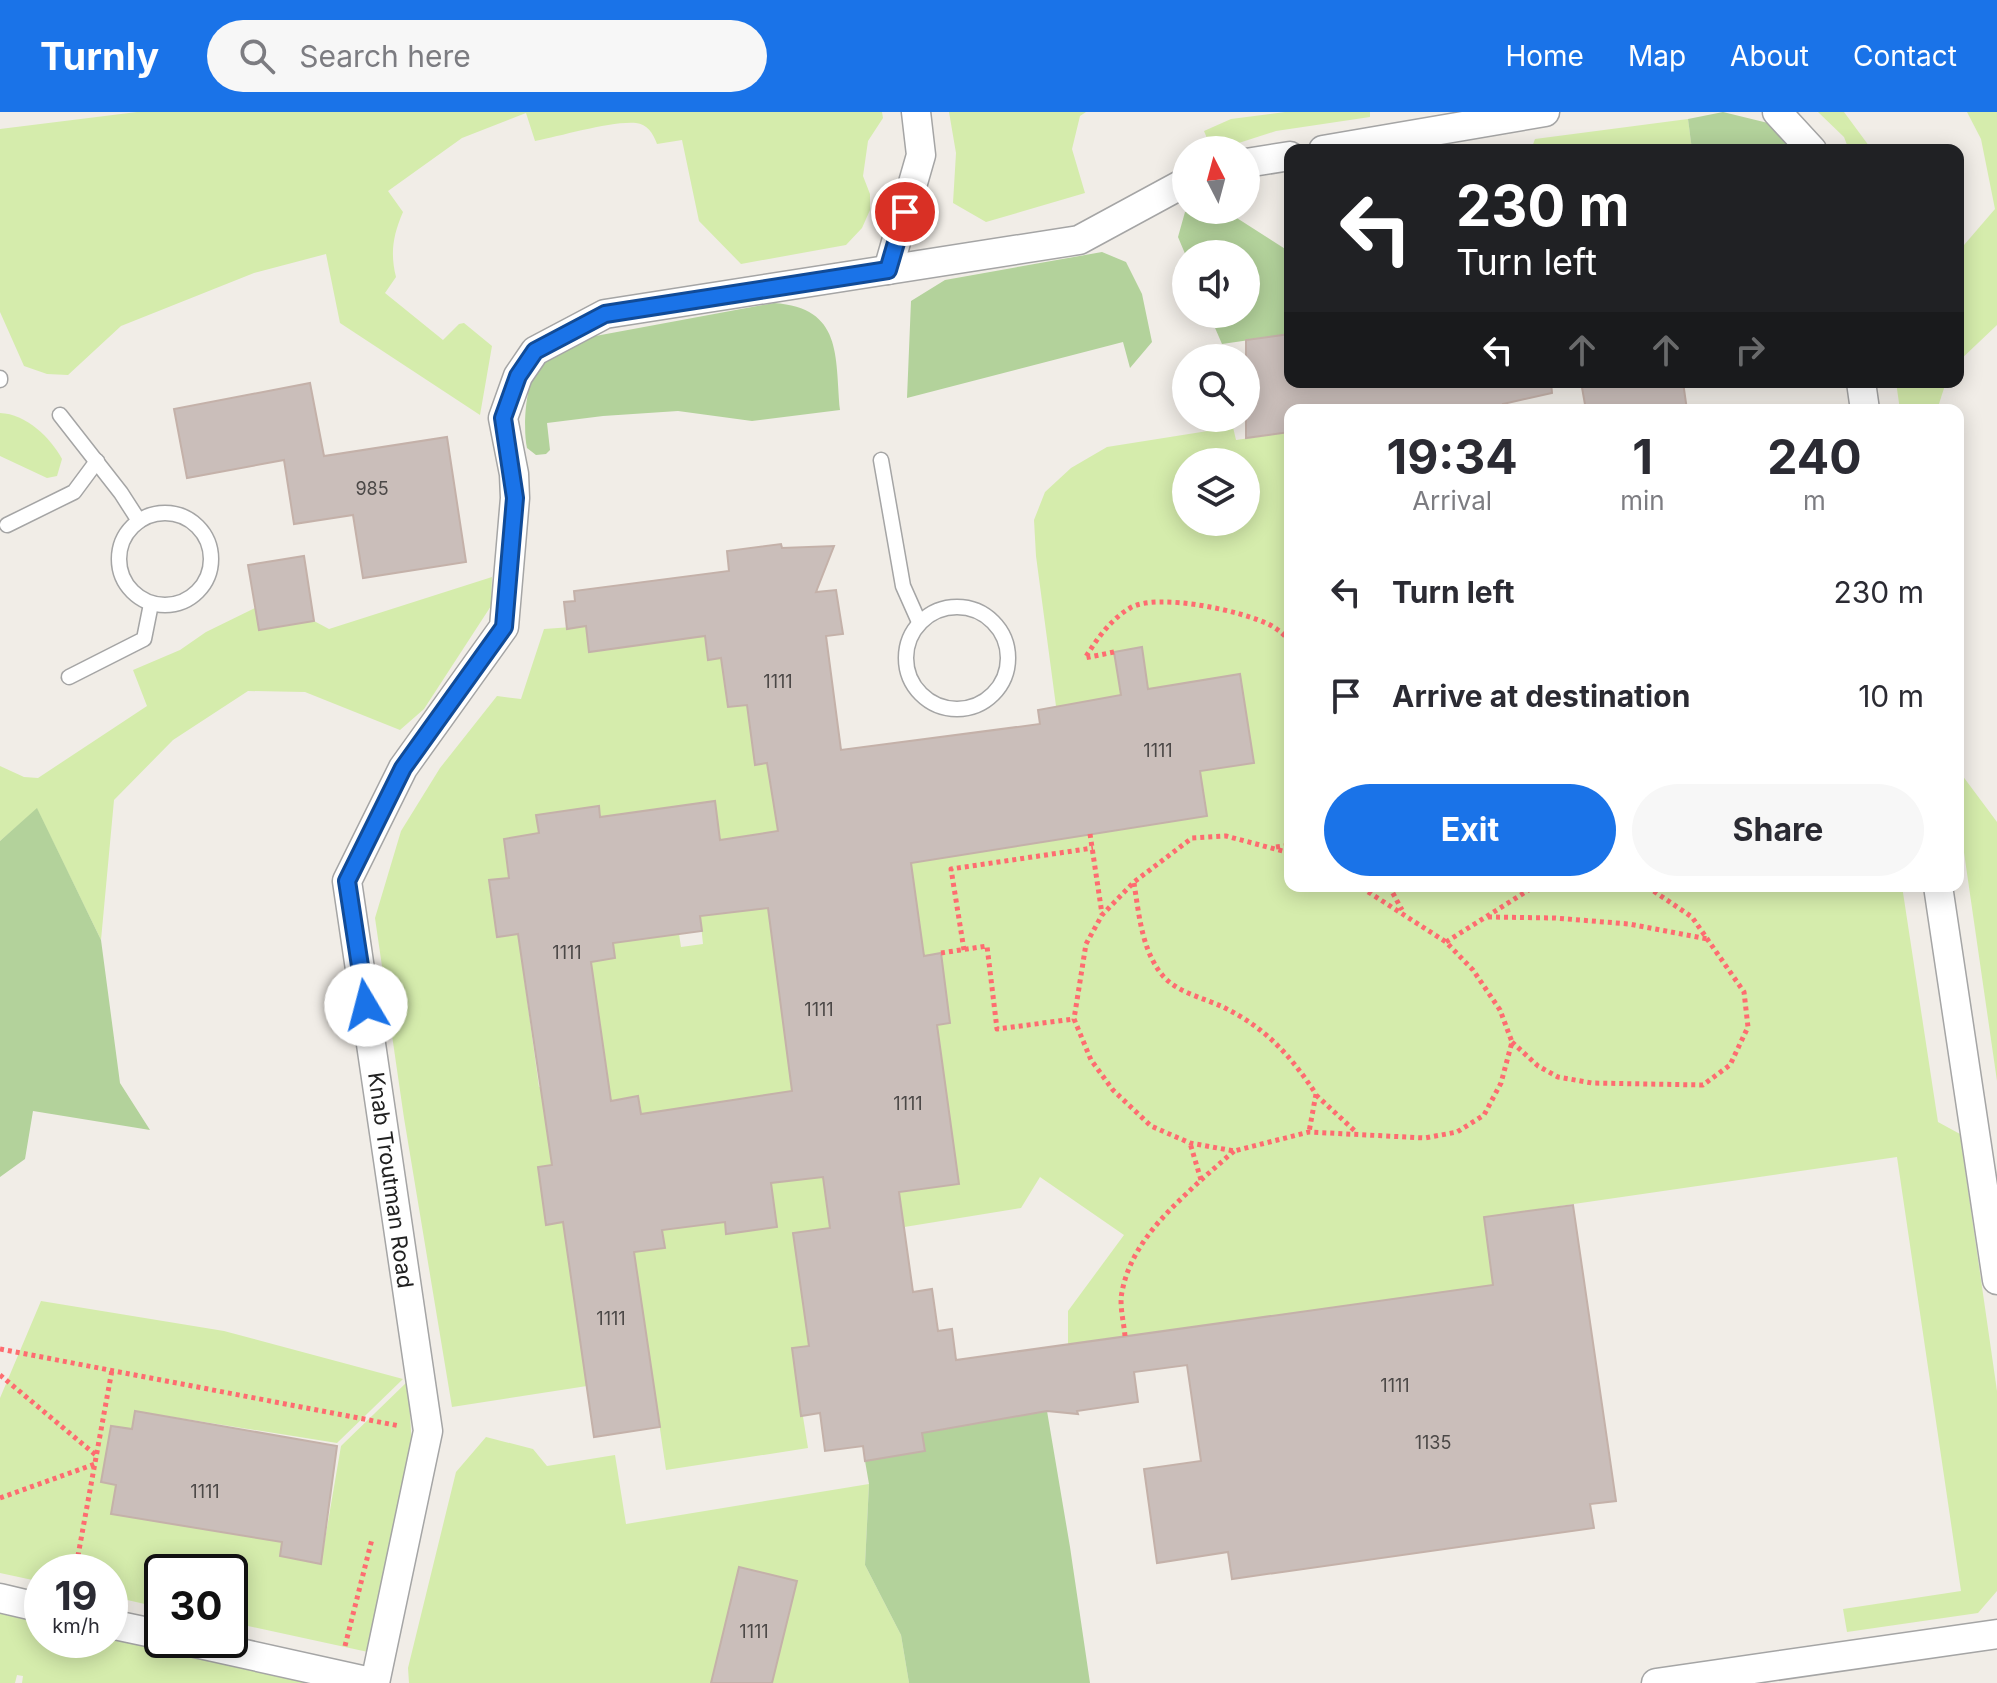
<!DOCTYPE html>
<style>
:root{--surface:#fff;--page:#f7f7f7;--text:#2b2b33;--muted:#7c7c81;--accent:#1a73e8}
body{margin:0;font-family:Inter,sans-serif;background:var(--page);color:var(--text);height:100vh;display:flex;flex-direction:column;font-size:30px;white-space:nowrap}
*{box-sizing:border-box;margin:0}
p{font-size:26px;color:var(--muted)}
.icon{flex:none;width:44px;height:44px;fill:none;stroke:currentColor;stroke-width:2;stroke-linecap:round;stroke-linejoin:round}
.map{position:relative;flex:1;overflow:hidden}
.side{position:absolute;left:1284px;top:292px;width:680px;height:488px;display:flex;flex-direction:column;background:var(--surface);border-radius:16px;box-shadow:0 4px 20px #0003}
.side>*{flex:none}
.banner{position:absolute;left:1284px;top:32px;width:680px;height:244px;border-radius:16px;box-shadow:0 4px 20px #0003;background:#202124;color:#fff;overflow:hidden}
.needle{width:52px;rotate:354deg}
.fabs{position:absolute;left:1172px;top:24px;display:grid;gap:16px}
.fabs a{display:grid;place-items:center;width:88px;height:88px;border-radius:50%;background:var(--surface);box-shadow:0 4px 20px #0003;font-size:40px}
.speed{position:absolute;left:24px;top:1442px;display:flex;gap:16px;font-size:40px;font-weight:700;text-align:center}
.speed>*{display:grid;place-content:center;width:104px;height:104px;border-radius:50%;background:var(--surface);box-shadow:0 4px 20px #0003;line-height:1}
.speed small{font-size:20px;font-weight:400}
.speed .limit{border:4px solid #111;border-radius:12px;background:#fff;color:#111}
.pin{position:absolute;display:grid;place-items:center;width:68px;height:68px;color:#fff;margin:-34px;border:4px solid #fff;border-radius:50%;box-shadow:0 2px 8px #0007}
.me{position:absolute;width:88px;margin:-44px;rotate:352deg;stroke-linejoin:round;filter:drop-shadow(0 0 6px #0008)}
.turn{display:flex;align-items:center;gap:28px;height:168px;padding:0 40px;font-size:36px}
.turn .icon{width:104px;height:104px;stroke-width:2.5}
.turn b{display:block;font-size:56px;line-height:68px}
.lanes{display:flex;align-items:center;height:76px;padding:0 40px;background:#0003;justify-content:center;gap:40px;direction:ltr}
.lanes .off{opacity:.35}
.eta{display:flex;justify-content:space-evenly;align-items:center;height:136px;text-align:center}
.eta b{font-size:48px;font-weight:700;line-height:56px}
.primary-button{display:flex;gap:16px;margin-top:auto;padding:16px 40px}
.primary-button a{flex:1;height:92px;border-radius:48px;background:var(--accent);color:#fff;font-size:32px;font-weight:700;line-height:92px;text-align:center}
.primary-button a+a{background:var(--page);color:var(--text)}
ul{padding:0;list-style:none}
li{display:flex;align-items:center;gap:24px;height:104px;padding:0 40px}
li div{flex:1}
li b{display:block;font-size:30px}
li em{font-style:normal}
header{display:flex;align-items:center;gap:48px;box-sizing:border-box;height:112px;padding:0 40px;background:var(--accent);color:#fff}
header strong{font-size:38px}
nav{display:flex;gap:44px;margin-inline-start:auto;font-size:28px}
.search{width:560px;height:72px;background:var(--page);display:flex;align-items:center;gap:20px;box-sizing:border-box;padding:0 28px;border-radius:44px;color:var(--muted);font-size:30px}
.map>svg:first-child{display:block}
.grass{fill:#d5ecac;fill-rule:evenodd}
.forest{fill:#b3d29b}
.building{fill:#cabeba;stroke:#c4b1a9;stroke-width:2;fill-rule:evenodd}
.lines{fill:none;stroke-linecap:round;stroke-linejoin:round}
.lane-casing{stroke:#a5a5a5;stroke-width:17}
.street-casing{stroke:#a5a5a5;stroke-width:31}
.path{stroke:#fe6c70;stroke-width:5;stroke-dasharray:4 4;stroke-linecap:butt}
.lane{stroke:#fff;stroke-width:14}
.street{stroke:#fff;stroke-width:28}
.route-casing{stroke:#114b97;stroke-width:20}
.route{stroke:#1a73e8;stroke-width:14}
.labels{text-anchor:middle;stroke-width:7;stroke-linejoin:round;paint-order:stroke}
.number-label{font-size:18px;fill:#4b4847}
.street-label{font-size:22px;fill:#212121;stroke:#fff}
</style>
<header>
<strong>Turnly</strong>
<div class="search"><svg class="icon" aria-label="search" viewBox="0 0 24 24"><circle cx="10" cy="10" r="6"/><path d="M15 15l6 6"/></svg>Search here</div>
<nav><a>Home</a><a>Map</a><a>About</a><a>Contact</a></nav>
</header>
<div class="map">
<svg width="1997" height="1571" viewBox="0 0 1997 1571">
<rect width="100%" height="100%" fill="#f1ede7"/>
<g class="grass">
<path d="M137 0H882L883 6 868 29 863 64 870 82V98L862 116 846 133 741 152 699 109 682 28 657 32C653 21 647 12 636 11 610 9 562 24 535 29L526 1 462 26 388 79 403 100C393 123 390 141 396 165L385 181 443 228 459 212 464 211 492 234 480 303 340 211 326 142 254 161 121 214 68 263 47 262 24 254 0 200V17Z"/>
<path d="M949 0H1086L1080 4 1072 37 1085 81 986 110 953 91 956 41Z"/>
<path d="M1285 0H1370V5L1276 19 1217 38H1212L1204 19 1231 7Z"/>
<path d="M1818 0H1844L1872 38H1849L1844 25Z"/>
<path d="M1967 0H1997V213L1958 250V140L1995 97 1981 27Z"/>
<path d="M1688 7 1692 38H1531L1535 27Z"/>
<path d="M1896 270H1946L1937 298H1900Z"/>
<path d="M0 301C26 302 50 325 62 347L57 364 47 366 0 344Z"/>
<path d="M1233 315 1236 328 1290 320V774H1902L1938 1010 1960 1022 1997 1279V1479L1978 1501 1847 1520 1843 1497 1961 1479 1897 1045 1484 1105 1493 1173 1068 1232V1199L1124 1123 1040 1065 1021 1096 886 1118 882 1083 958 1072 937 913 950 910 941 842 924 844 911 751 1207 704 1200 659 1254 651 1240 563 1148 577 1141 535 1114 540 1121 583 1058 609 1036 444 1034 408 1045 380 1071 356 1107 335ZM1186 350H1246V410H1186Z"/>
<path d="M492 465 491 494 424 597 400 618 305 580 248 579 173 628 114 688 101 828 37 697 0 729V654L24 665 38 666 147 594 133 558 180 538 206 520 255 496 259 518 314 509 329 517Z"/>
<path d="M586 514 590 540 705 524 708 547 721 546 747 593 755 652 767 651 773 691 785 690 789 719 761 742 757 722 720 728 600 705 598 694 537 703 539 721 504 727 509 766 490 768 497 825 518 822 539 975 566 972 573 1011 546 1015 552 1053 538 1056 546 1112 563 1110 587 1274 452 1295 404 1006 375 806 401 719 440 656 497 584 521 587 544 517Z"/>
<path d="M1958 629 1962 663 1997 710V969L1958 699Z"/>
<path d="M766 783 797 1013 754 985 641 1002 637 984 586 993 608 965 591 850 615 846 613 831 679 822 681 835 703 832 700 804 730 801 729 788Z"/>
<path d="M821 1052 830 1116 793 1122 809 1234 792 1236 808 1336 666 1358 634 1140 664 1135 662 1118 725 1110 726 1122 773 1090 771 1071 805 1067Z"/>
<path d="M41 1189 224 1219 403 1267 337 1331 135 1299 132 1317 111 1314 102 1370 116 1373 112 1402 282 1430 280 1444 321 1451 341 1334 408 1269 412 1336 368 1540 230 1510V1460H162V1496L110 1484V1460H42V1470L0 1461V1286Z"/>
<path d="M486 1325 533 1337 547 1354 615 1343 626 1412 869 1372 865 1453 901 1523 909 1571H772L797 1470 740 1455 711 1571H409L408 1556 456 1360Z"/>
<path d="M0 1494 42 1502V1528H110V1516L336 1571H22L23 1564 17 1563 15 1571H0Z"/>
</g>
<g class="forest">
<path d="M1723 0 1768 11 1795 38H1692L1688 7Z"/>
<path d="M1185 100 1229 101 1290 140V222L1222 232 1209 202H1246V142H1186V144L1178 125Z"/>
<path d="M1102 140 1126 150 1142 182 1152 230 1130 256 1123 230 907 286 911 189 945 168Z"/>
<path d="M774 191C843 196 835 244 840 298L752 309 678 299 603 304 547 311 550 338 546 342 536 343 527 336C523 318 525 275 536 260 550 243 570 233 590 225Z"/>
<path d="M37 696 101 828 120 971 150 1018 33 999 25 1047 0 1065V729Z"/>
<path d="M1047 1299 1070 1435 1090 1571H909L901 1523 865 1453 869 1372 865 1349 925 1339 922 1321Z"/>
</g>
<g class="building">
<path d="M1290 222V270H1551L1552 281 1503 292 1504 298H1290V320L1246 326V228Z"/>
<path d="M1581 270H1683L1687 298H1586Z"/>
<path d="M310 271 324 344 447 325 466 450 363 466 353 403 294 412 284 348 187 366 174 297Z"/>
<path d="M781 432 782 436 834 434 816 480 836 478 843 522 826 524 841 638 1040 612 1038 598 1121 583 1114 540 1142 535 1148 577 1240 562 1254 651 1200 659 1207 704 911 751 924 844 941 841 950 911 937 913 959 1072 899 1080 913 1180 932 1177 938 1219 952 1217 956 1248 1493 1173 1484 1105 1573 1093 1616 1389 1590 1392 1594 1416 1232 1467 1228 1440 1157 1451 1144 1357 1201 1349 1187 1253 1134 1260 1138 1290 1077 1299 1078 1302 1047 1299 922 1321 925 1339 865 1349 863 1334 825 1339 820 1301 801 1304 792 1236 809 1234 793 1121 830 1116 823 1065 771 1071 777 1115 726 1122 725 1110 662 1118 665 1136 634 1140 660 1315 594 1325 563 1110 546 1113 538 1055 552 1053 518 822 497 825 489 768 509 766 504 727 539 721 536 703 599 694 600 705 715 689 720 728 778 719 767 651 755 653 747 593 728 595 721 546 708 548 705 524 589 540 586 514 567 517 564 490 575 489 574 479 729 459 727 439ZM768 796 792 979 641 1002 638 984 611 989 591 850 615 846 613 831 702 819 700 804Z"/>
<path d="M304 444 314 509 259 518 248 453Z"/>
<path d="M135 1299 337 1334 321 1452 280 1444 282 1430 111 1402 116 1373 101 1370 111 1314 132 1317Z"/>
<path d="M739 1455 797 1469 772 1571H711Z"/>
</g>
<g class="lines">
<g class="lane-casing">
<g id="lane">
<path d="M0 266V268"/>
<path d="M60 303 121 381 139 409"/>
<path d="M881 348 903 474 919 510"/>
<circle cx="165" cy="447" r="46"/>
<path d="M7 413 74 380 97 349"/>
<circle cx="957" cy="546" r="51"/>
<path d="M69 565 144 527 151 492"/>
</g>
</g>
<g class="street-casing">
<g id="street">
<path d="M1777 0 1812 38"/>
<path d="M1323 38 1545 0"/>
<path d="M1246 51 1290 44"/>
<path d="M888 158 921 43 916 0"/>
<path d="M1861 270 1865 298"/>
<path d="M1938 774 1997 1168"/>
<path d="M0 1486 42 1496"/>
<path d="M110 1512 162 1523"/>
<path d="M182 1528 375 1571"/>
<path d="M375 1571 428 1319 347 769 403 656 504 515 515 386 514 362 503 306 518 264 535 239 605 202 1079 128 1186 70"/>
<path d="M1656 1571 1997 1522"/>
</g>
</g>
<g class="path">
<path d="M1114 540 1085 546C1097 527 1110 508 1130 496 1157 480 1243 499 1270 513 1278 517 1284 523 1290 529"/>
<path d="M1090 722 1102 802"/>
<path d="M1276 735 1290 733"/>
<path d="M1290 741 1226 724 1192 726 1134 770 1102 803 1086 832 1074 907 1091 948 1113 978 1151 1014 1190 1031 1234 1039 1309 1020 1425 1026 1457 1020 1484 1003 1501 971 1512 930 1500 898 1473 858 1446 830 1359 774"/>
<path d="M1134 771C1139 803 1142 839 1163 864 1178 881 1204 886 1223 895 1266 916 1290 943 1316 982L1309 1020"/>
<path d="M1389 774 1402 798"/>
<path d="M1488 805 1555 806 1629 812 1708 827"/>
<path d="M1446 830 1535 774"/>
<path d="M964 838 951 757 1093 736"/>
<path d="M941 841 987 834 997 917 1074 907"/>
<path d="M1512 930 1538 954 1558 965 1592 971 1703 973 1730 953 1748 915 1744 880 1692 805 1646 774"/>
<path d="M1316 983 1356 1020"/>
<path d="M1201 1068 1234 1039"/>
<path d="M1125 1224C1124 1211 1119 1193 1122 1180 1131 1132 1168 1099 1201 1068L1190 1031"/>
<path d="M0 1237 400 1314"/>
<path d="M0 1263 97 1344"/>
<path d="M0 1386 95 1352"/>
<path d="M75 1460 112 1258"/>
<path d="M345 1534 372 1427"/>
</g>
<use href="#lane" class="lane"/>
<use href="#street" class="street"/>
</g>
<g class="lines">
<g class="route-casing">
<path id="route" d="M366 893 347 769 403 656 504 515 515 386 503 306 518 264 535 239 605 202 888 158 905 100"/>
</g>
<use href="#route" class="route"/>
</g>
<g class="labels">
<g class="number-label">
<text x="372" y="383">985</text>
<text x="778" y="576">1111</text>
<text x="1158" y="645">1111</text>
<text x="567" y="847">1111</text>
<text x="819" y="904">1111</text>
<text x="908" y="998">1111</text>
<text x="611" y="1213">1111</text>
<text x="1395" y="1280">1111</text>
<text x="1433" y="1337">1135</text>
<text x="205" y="1386">1111</text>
<text x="754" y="1526">1111</text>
</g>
<g class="street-label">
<text transform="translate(391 1068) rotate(82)" y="8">Knab Troutman Road</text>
</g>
</g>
</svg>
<div class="fabs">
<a><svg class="needle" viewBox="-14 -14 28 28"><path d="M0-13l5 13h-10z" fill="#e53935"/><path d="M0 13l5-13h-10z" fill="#7c7c81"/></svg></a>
<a><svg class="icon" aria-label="sound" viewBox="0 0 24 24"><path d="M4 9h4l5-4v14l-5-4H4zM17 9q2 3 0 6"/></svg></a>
<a><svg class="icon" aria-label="search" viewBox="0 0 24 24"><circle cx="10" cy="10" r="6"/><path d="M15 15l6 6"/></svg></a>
<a><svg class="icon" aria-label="layers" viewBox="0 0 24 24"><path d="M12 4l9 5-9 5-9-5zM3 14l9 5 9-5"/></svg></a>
</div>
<div class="speed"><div>19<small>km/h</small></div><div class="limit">30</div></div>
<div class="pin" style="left:905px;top:100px;background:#d93025"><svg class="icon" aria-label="arrive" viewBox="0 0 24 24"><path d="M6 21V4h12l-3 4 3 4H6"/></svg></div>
<svg class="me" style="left:366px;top:893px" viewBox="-20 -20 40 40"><circle r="19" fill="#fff"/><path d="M0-13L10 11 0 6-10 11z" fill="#1a73e8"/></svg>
<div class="banner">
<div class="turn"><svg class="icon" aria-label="left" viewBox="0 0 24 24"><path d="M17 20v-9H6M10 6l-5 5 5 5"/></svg><div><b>230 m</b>Turn left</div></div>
<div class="lanes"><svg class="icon" aria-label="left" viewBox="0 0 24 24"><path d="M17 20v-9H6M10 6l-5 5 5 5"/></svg><svg class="icon off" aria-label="ahead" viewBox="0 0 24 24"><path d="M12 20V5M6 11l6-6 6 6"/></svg><svg class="icon off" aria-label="ahead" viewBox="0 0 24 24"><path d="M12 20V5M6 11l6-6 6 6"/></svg><svg class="icon off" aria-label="right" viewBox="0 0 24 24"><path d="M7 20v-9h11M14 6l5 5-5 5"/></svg></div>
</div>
<section class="side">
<div class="eta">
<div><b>19:34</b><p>Arrival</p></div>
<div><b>1</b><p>min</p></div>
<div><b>240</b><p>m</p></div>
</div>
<ul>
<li><svg class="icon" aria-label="left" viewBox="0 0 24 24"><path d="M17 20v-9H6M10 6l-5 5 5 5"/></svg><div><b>Turn left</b></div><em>230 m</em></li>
<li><svg class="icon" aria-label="arrive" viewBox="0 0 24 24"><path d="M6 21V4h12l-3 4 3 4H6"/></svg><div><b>Arrive at destination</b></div><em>10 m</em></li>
</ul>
<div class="primary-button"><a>Exit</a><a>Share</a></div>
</section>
</div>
